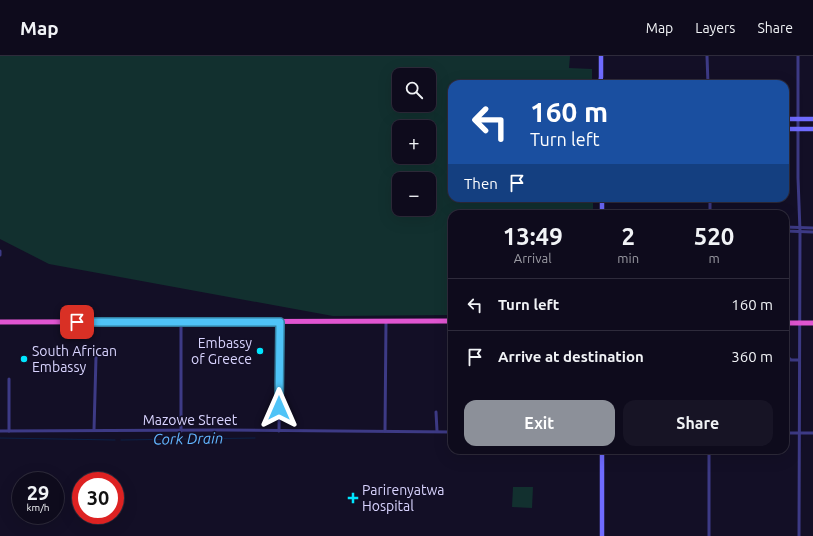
<!DOCTYPE html>
<meta charset="utf-8">
<style>
:root{--surface:#0e0b1c;--page:#171425;--text:#f1f3f6;--muted:#9b9ba3;--line:#2e2b3b;--accent:#8c9099}
body{margin:0;font-family:Ubuntu,sans-serif;background:var(--page);color:var(--text);height:100vh;display:flex;flex-direction:column;font-size:15px;white-space:nowrap}
*{box-sizing:border-box;margin:0}
p{font-size:13px;color:var(--muted)}
.icon{flex:none;width:22px;height:22px;fill:none;stroke:currentColor;stroke-width:2;stroke-linecap:round;stroke-linejoin:round}
.map{position:relative;flex:1;overflow:hidden}
.sheet{position:absolute;left:448px;top:154px;width:341px;height:244px;display:flex;flex-direction:column;background:var(--surface);border-radius:12px;box-shadow:0 4px 16px #0002,0 0 0 1px var(--line)}
.sheet>*{flex:none}
.hud{position:absolute;left:448px;top:24px;width:341px;height:122px;border-radius:12px;box-shadow:0 4px 16px #0002,0 0 0 1px var(--line);background:#1a4fa0;color:#fff;overflow:hidden}
.controls{position:absolute;left:392px;top:12px;display:grid;gap:8px}
.controls a{display:grid;place-items:center;width:44px;height:44px;border-radius:8px;background:var(--surface);box-shadow:0 4px 16px #0002,0 0 0 1px var(--line);font-size:20px}
.speed{position:absolute;left:12px;top:416px;display:flex;gap:8px;font-size:20px;font-weight:700;text-align:center}
.speed>*{display:grid;place-content:center;width:52px;height:52px;border-radius:50%;background:var(--surface);box-shadow:0 4px 16px #0002,0 0 0 1px var(--line);line-height:1}
.speed small{font-size:10px;font-weight:400}
.speed .limit{border:6px solid #d22;background:#fff;color:#111}
.pin{position:absolute;display:grid;place-items:center;width:34px;height:34px;color:#fff;margin:-17px;border-radius:8px;box-shadow:0 2px 6px #0006}
.me{position:absolute;width:44px;margin:-22px;rotate:0deg;stroke-linejoin:round;filter:drop-shadow(0 0 3px #0008)}
.turn{display:flex;align-items:center;gap:14px;height:84px;padding:0 16px;font-size:18px}
.turn .icon{width:52px;height:52px;stroke-width:2.5}
.turn b{display:block;font-size:28px;line-height:34px}
.then{display:flex;align-items:center;height:38px;padding:0 16px;background:#0003;gap:8px;font-size:15px}
.eta{display:flex;justify-content:space-evenly;align-items:center;height:68px;text-align:center}
.eta b{font-size:24px;font-weight:600;line-height:28px}
.primary-button{display:flex;gap:8px;margin-top:auto;padding:8px 16px}
.primary-button a{flex:1;height:46px;border-radius:12px;background:var(--accent);color:#fff;font-size:16px;font-weight:600;line-height:46px;text-align:center}
.primary-button a+a{background:var(--page);color:var(--text)}
ul{padding:0;list-style:none}
li{display:flex;align-items:center;gap:12px;height:52px;padding:0 16px;border-top:1px solid var(--line)}
li div{flex:1}
li b{display:block;font-size:15px}
li em{font-style:normal}
header{display:flex;align-items:center;gap:24px;box-sizing:border-box;height:56px;padding:0 20px;background:var(--surface);border-bottom:1px solid var(--line)}
header strong{font-size:19px}
nav{display:flex;gap:22px;margin-inline-start:auto;font-size:14px}
.map>svg:first-child{display:block}
.green{fill:#12302f;fill-rule:evenodd}
.lines{fill:none;stroke-linecap:round;stroke-linejoin:round}
.stream{stroke:#0c2248;stroke-width:1}
.minor{stroke:#3d3a85;stroke-width:3}
.secondary{stroke:#6f6bff;stroke-width:4.5}
.trunk{stroke:#e055d1;stroke-width:5}
.route-casing{stroke:#337fa1;stroke-width:10}
.route{stroke:#4fc3f7;stroke-width:7}
.poi-dot{fill:#00e5ff;stroke:#130f26;stroke-width:1.5}
.labels{text-anchor:middle;stroke-width:3;stroke-linejoin:round;paint-order:stroke}
.poi-label{font-size:14px;fill:#d9d4ff;stroke:#130f26;text-anchor:start}
.street-label{font-size:14px;fill:#d9d4ff;stroke:#130f26}
.water-label{font-size:15px;font-style:italic;fill:#62b6ff;stroke:#130f26}
</style>
<header>
<strong>Map</strong>
<nav><a>Map</a><a>Layers</a><a>Share</a></nav>
</header>
<div class="map">
<svg width="813" height="480" viewBox="0 0 813 480">
<rect width="100%" height="100%" fill="#130f26"/>
<g class="green">
<path d="M0 0H570L569 12 592 13V28H452V142H593V158H452V259L333 260 49 208 0 183ZM399 19H429V49H399ZM399 71H429V101H399ZM399 123H429V153H399Z"/>
<path d="M513 431H533L532 452 512 451Z"/>
</g>
<g class="lines">
<g class="stream">
<path d="M0 382 115 384"/>
<path d="M121 384 255 382"/>
</g>
<g class="minor">
<path d="M707 0 708 28"/>
<path d="M798 0V122L800 175 799 480"/>
<path d="M710 142V158"/>
<path d="M785 171 813 172"/>
<path d="M785 175 813 176"/>
<path d="M0 195V199"/>
<path d="M181 266V375"/>
<path d="M785 299 791 304H799"/>
<path d="M436 356 437 375"/>
<path d="M94 374 96 301"/>
<path d="M0 375 221 374 452 376"/>
<path d="M9 375V323"/>
<path d="M279 375 280 265"/>
<path d="M385 375 386 265"/>
<path d="M785 377H813"/>
<path d="M709 480V394"/>
</g>
<g class="secondary">
<path d="M600 28 601 21V0"/>
<path d="M785 63H813"/>
<path d="M785 73H813"/>
<path d="M602 142V158"/>
<path d="M602 394V480"/>
</g>
<g class="trunk">
<path d="M0 266 452 265"/>
<path d="M785 267H813"/>
</g>
</g>
<g class="lines">
<g class="route-casing">
<path id="route" d="M77 266H280L279 352"/>
</g>
<use href="#route" class="route"/>
</g>
<g class="poi-dot">
<circle cx="260" cy="295" r="4"/>
<circle cx="24" cy="303" r="4"/>
<path d="M351 436h4v4h4v4h-4v4h-4v-4h-4v-4h4z"/>
</g>
<g class="labels">
<g class="poi-label">
<text x="252" y="292" text-anchor="end">Embassy<tspan x="252" dy="16">of Greece</tspan></text>
<text x="32" y="300">South African<tspan x="32" dy="16">Embassy</tspan></text>
<text x="362" y="439">Parirenyatwa<tspan x="362" dy="16">Hospital</tspan></text>
</g>
<g class="street-label">
<text x="190" y="369">Mazowe Street</text>
</g>
<g class="water-label">
<text transform="translate(188 383) rotate(-1)" y="5">Cork Drain</text>
</g>
</g>
</svg>
<div class="controls">
<a><svg class="icon" aria-label="search" viewBox="0 0 24 24"><circle cx="10" cy="10" r="6"/><path d="M15 15l6 6"/></svg></a>
<a>+</a>
<a>−</a>
</div>
<div class="speed"><div>29<small>km/h</small></div><div class="limit">30</div></div>
<div class="pin" style="left:77px;top:266px;background:#d93025"><svg class="icon" aria-label="arrive" viewBox="0 0 24 24"><path d="M6 21V4h12l-3 4 3 4H6"/></svg></div>
<svg class="me" style="left:279px;top:352px" viewBox="-20 -20 40 40"><path d="M0-17L14 15 0 8-14 15z" fill="#4fc3f7" stroke="#fff" stroke-width="4"/></svg>
<div class="hud">
<div class="turn"><svg class="icon" aria-label="left" viewBox="0 0 24 24"><path d="M17 20v-9H6M10 6l-5 5 5 5"/></svg><div><b>160 m</b>Turn left</div></div>
<div class="then">Then<svg class="icon" aria-label="arrive" viewBox="0 0 24 24"><path d="M6 21V4h12l-3 4 3 4H6"/></svg></div>
</div>
<section class="sheet">
<div class="eta">
<div><b>13:49</b><p>Arrival</p></div>
<div><b>2</b><p>min</p></div>
<div><b>520</b><p>m</p></div>
</div>
<ul>
<li><svg class="icon" aria-label="left" viewBox="0 0 24 24"><path d="M17 20v-9H6M10 6l-5 5 5 5"/></svg><div><b>Turn left</b></div><em>160 m</em></li>
<li><svg class="icon" aria-label="arrive" viewBox="0 0 24 24"><path d="M6 21V4h12l-3 4 3 4H6"/></svg><div><b>Arrive at destination</b></div><em>360 m</em></li>
</ul>
<div class="primary-button"><a>Exit</a><a>Share</a></div>
</section>
</div>
